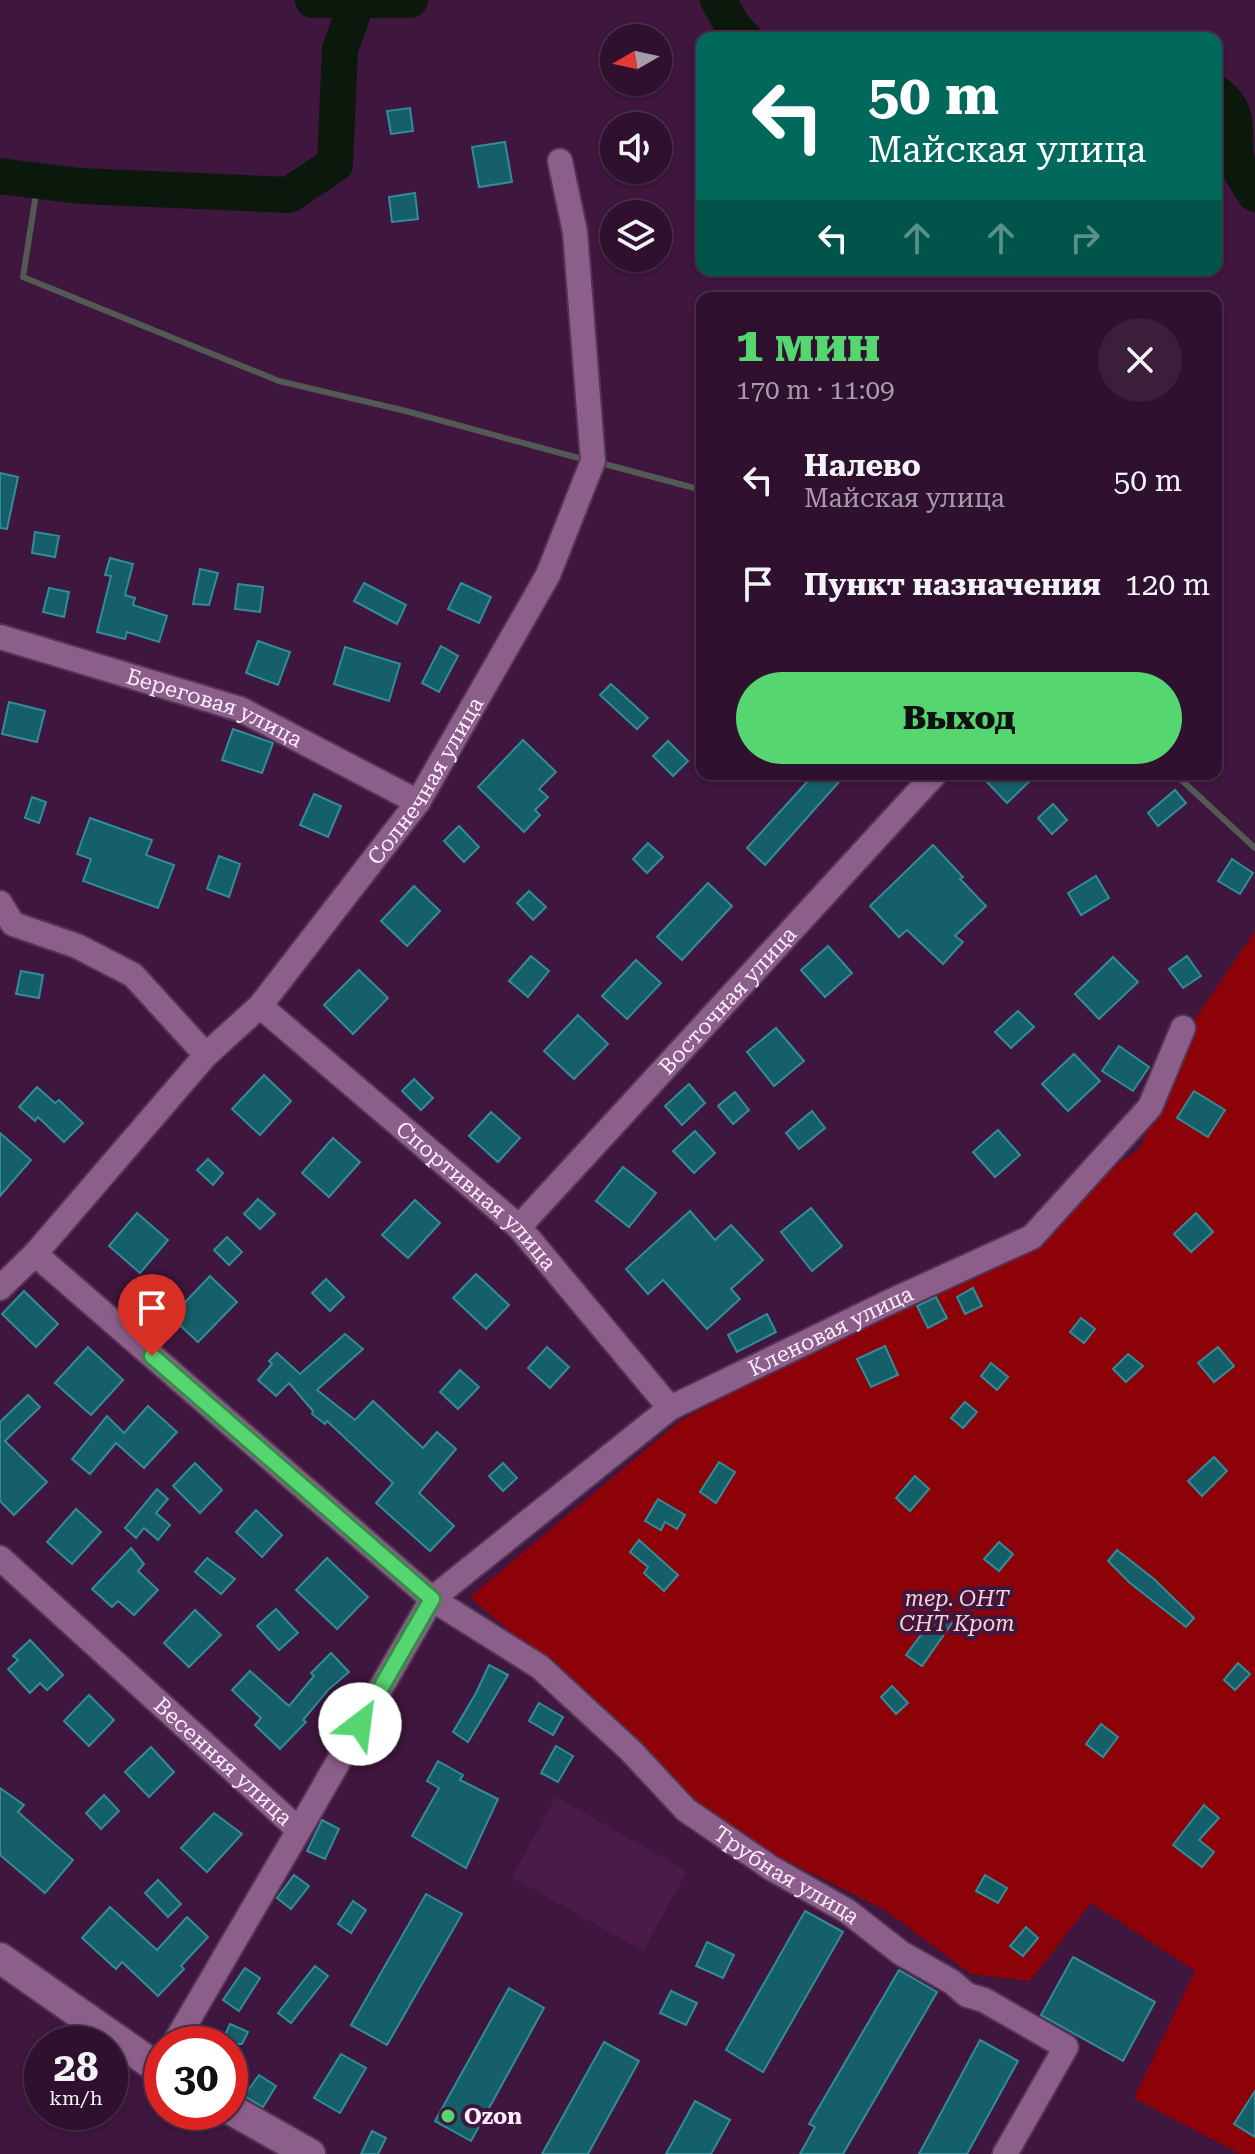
<!DOCTYPE html>
<html lang="ru">
<meta charset="utf-8">
<style>
:root{--surface:#2f102e;--page:#3b1e3a;--text:#f1f3f6;--muted:#a79daa;--line:#4a304a;--accent:#56d671}
body{margin:0;font-family:"Roboto Serif",serif;background:var(--page);color:var(--text);height:100vh;display:flex;flex-direction:column;font-size:30px;white-space:nowrap}
*{box-sizing:border-box;margin:0}
p{font-size:26px;color:var(--muted)}
.icon{flex:none;width:44px;height:44px;fill:none;stroke:currentColor;stroke-width:2;stroke-linecap:round;stroke-linejoin:round}
.map{position:relative;flex:1;overflow:hidden}
.sheet{position:absolute;left:696px;top:292px;width:526px;height:488px;display:flex;flex-direction:column;background:var(--surface);border-radius:16px;box-shadow:0 2px 6px #0004,0 0 0 2px var(--line)}
.sheet>*{flex:none}
.banner{position:absolute;left:696px;top:32px;width:526px;height:244px;border-radius:16px;box-shadow:0 2px 6px #0004,0 0 0 2px var(--line);background:#00695c;color:#fff;overflow:hidden}
.needle{width:52px;rotate:261deg}
.controls{position:absolute;left:600px;top:24px;display:grid;gap:16px}
.controls a{display:grid;place-items:center;width:72px;height:72px;border-radius:50%;background:var(--surface);box-shadow:0 2px 6px #0004,0 0 0 2px var(--line);font-size:40px}
.speed{position:absolute;left:24px;top:2026px;display:flex;gap:16px;font-size:40px;font-weight:700;text-align:center}
.speed>*{display:grid;place-content:center;width:104px;height:104px;border-radius:50%;background:var(--surface);box-shadow:0 2px 6px #0004,0 0 0 2px var(--line);line-height:1}
.speed small{font-size:20px;font-weight:400}
.speed .limit{border:12px solid #d22;background:#fff;color:#111}
.pin{position:absolute;display:grid;place-items:center;width:68px;height:68px;color:#fff;margin:-82px -34px;border-radius:50% 50% 50% 0;rotate:-45deg;box-shadow:0 0 8px #0007}
.pin .icon{rotate:45deg}
.me{position:absolute;width:88px;margin:-44px;rotate:30deg;stroke-linejoin:round;filter:drop-shadow(0 0 6px #0008)}
.turn{display:flex;align-items:center;gap:28px;height:168px;padding:0 40px;font-size:36px}
.turn .icon{width:104px;height:104px;stroke-width:2.5}
.turn b{display:block;font-size:56px;line-height:68px}
.lanes{display:flex;align-items:center;height:76px;padding:0 40px;background:#0003;justify-content:center;gap:40px;direction:ltr}
.lanes .off{opacity:.35}
.round{display:grid;place-items:center;flex:none;width:84px;height:84px;border-radius:42px;background:var(--page)}
.head{display:flex;align-items:center;justify-content:space-between;height:136px;padding:0 40px}
h1{font-size:48px;font-weight:800;line-height:60px;color:var(--accent)}
.action{display:flex;gap:16px;margin-top:auto;padding:16px 40px}
.action a{flex:1;height:92px;border-radius:48px;background:var(--accent);color:#111;font-size:32px;font-weight:800;line-height:92px;text-align:center}
ul{padding:0;list-style:none}
li{display:flex;align-items:center;gap:24px;height:104px;padding:0 40px}
li div{flex:1}
li b{display:block;font-size:30px}
li em{font-style:normal}
.map>svg:first-child{display:block}
.built{fill:#4a1b49}
.green{fill:#8d0208}
.lines{fill:none;stroke-linecap:round;stroke-linejoin:round}
.stream{stroke:#535954;stroke-width:6}
.river{stroke:#0a190c;stroke-width:36}
.building{fill:#155f68;stroke:#308d99;stroke-width:2}
.minor-casing{stroke:#543454;stroke-width:28}
.tertiary-casing{stroke:#543454;stroke-width:34}
.minor{stroke:#8c5e8a;stroke-width:24}
.tertiary{stroke:#8c5e8a;stroke-width:30}
.route-casing{stroke:#388b49;stroke-width:20}
.route{stroke:#56d671;stroke-width:14}
.poi-dot{fill:#56d671;stroke:#3f163e;stroke-width:3}
.labels{text-anchor:middle;stroke-width:8;stroke-linejoin:round;paint-order:stroke}
.street-label{font-size:22px;fill:#fdedfc;stroke:#3f163e}
.park-label{font-size:22px;font-style:italic;fill:#f5d3ce;stroke:#3f163e}
.poi-label{font-size:22px;font-weight:bold;fill:#fdedfc;stroke:#3f163e;text-anchor:start}
</style>
<div class="map">
<svg width="1255" height="2154" viewBox="0 0 1255 2154">
<rect width="100%" height="100%" fill="#3f163e"/>
<path class="built" d="M556 1797 687 1871 643 1951 512 1877Z"/>
<path class="green" d="M1255 931V2154H1240L1134 2098 1195 1971 1091 1903 1030 1981 971 1974 885 1910 686 1810 608 1716 470 1597 681 1420 809 1351 982 1262 1140 1148 1195 1019Z"/>
<g class="lines">
<g class="stream">
<path d="M38 181 23 277 279 381 406 411 586 460"/>
<path d="M597 462 702 490"/>
<path d="M1175 774 1255 848"/>
</g>
<g class="river">
<path d="M313 0H410"/>
<path d="M718 0 734 28 744 38"/>
<path d="M1216 93C1241 112 1233 127 1236 155 1237 168 1248 183 1255 194"/>
<path d="M0 176 80 186 289 195 335 164 340 49 358 0"/>
</g>
</g>
<g class="building">
<path d="M410 108 413 131 391 134 387 111Z"/>
<path d="M505 142 512 182 479 187 472 147Z"/>
<path d="M415 193 418 219 392 222 389 197Z"/>
<path d="M0 473 18 477 7 529 0 528Z"/>
<path d="M35 532 59 536 55 557 32 553Z"/>
<path d="M110 558 133 564 125 595 135 598 133 605 167 616 159 642 127 632 125 639 97 632 111 576 105 575Z"/>
<path d="M200 569 218 573 209 605 193 604Z"/>
<path d="M364 583 406 605 397 624 354 601Z"/>
<path d="M461 583 491 597 479 623 448 609Z"/>
<path d="M238 584 263 587 260 612 235 609Z"/>
<path d="M49 588 69 592 64 617 43 612Z"/>
<path d="M258 641 290 652 278 685 246 673Z"/>
<path d="M441 646 458 656 439 692 422 683Z"/>
<path d="M345 647 400 664 389 701 334 684Z"/>
<path d="M611 684 648 718 637 729 600 695Z"/>
<path d="M9 702 45 711 37 742 2 734Z"/>
<path d="M233 729 273 743 262 773 222 760Z"/>
<path d="M523 740 556 772 539 789 548 797 535 810 540 815 524 832 478 787Z"/>
<path d="M668 741 688 761 673 776 653 756Z"/>
<path d="M799 774H846L765 865 747 848 807 782Z"/>
<path d="M994 774H1037L1007 803 986 781Z"/>
<path d="M1175 790 1186 803 1158 826 1148 813Z"/>
<path d="M314 794 341 806 328 837 300 825Z"/>
<path d="M32 797 46 802 39 823 25 818Z"/>
<path d="M1053 804 1067 820 1052 834 1038 818Z"/>
<path d="M90 818 152 840 146 855 174 865 158 908 83 881 91 859 77 854Z"/>
<path d="M459 826 479 847 464 862 444 841Z"/>
<path d="M648 843 663 857 647 873 633 859Z"/>
<path d="M933 845 963 877 960 879 986 906 955 936 963 942 943 964 907 930 899 937 870 906Z"/>
<path d="M219 856 240 864 229 897 207 889Z"/>
<path d="M1232 859 1253 873 1240 894 1218 881Z"/>
<path d="M1096 876 1109 898 1081 915 1068 893Z"/>
<path d="M708 883 732 906 682 960 657 937Z"/>
<path d="M414 886 440 911 407 946 381 921Z"/>
<path d="M529 891 546 907 533 920 517 903Z"/>
<path d="M828 946 852 973 825 997 801 970Z"/>
<path d="M531 956 549 971 528 997 509 981Z"/>
<path d="M1187 956 1201 976 1183 988 1169 969Z"/>
<path d="M1113 957 1138 982 1099 1019 1075 994Z"/>
<path d="M636 960 661 983 627 1019 602 996Z"/>
<path d="M359 970 388 998 353 1034 324 1005Z"/>
<path d="M21 971 43 975 39 998 16 994Z"/>
<path d="M1018 1011 1034 1027 1011 1048 995 1032Z"/>
<path d="M578 1015 608 1044 574 1079 544 1051Z"/>
<path d="M776 1028 804 1061 774 1086 747 1052Z"/>
<path d="M1119 1046 1149 1067 1133 1091 1102 1071Z"/>
<path d="M1074 1054 1100 1081 1068 1111 1042 1084Z"/>
<path d="M264 1075 291 1101 260 1135 232 1109Z"/>
<path d="M414 1079 433 1098 421 1110 402 1091Z"/>
<path d="M689 1084 705 1103 682 1125 665 1106Z"/>
<path d="M37 1087 55 1103 59 1100 83 1123 64 1142 38 1117 35 1121 19 1107Z"/>
<path d="M1194 1091 1225 1110 1208 1137 1177 1118Z"/>
<path d="M735 1092 749 1110 733 1124 718 1106Z"/>
<path d="M812 1111 825 1128 799 1149 786 1133Z"/>
<path d="M491 1112 520 1138 498 1162 469 1136Z"/>
<path d="M998 1130 1020 1155 995 1177 973 1152Z"/>
<path d="M695 1131 715 1153 694 1173 673 1151Z"/>
<path d="M0 1133 31 1160 0 1196Z"/>
<path d="M333 1138 360 1162 329 1197 302 1173Z"/>
<path d="M208 1159 223 1173 213 1185 197 1170Z"/>
<path d="M623 1167 656 1193 629 1227 596 1201Z"/>
<path d="M258 1199 275 1214 260 1229 244 1214Z"/>
<path d="M415 1200 440 1223 408 1258 382 1235Z"/>
<path d="M811 1208 842 1246 812 1271 781 1232Z"/>
<path d="M690 1211 715 1240 731 1225 763 1260 731 1289 740 1299 707 1329 663 1280 648 1294 626 1269Z"/>
<path d="M137 1213 168 1240 140 1273 109 1246Z"/>
<path d="M1196 1213 1213 1232 1191 1252 1174 1234Z"/>
<path d="M227 1237 242 1252 229 1265 214 1250Z"/>
<path d="M476 1274 509 1305 486 1329 453 1298Z"/>
<path d="M210 1276 237 1302 198 1342 171 1317Z"/>
<path d="M326 1279 344 1297 330 1311 312 1293Z"/>
<path d="M973 1288 982 1306 965 1314 957 1297Z"/>
<path d="M24 1291 58 1324 36 1347 2 1314Z"/>
<path d="M936 1297 947 1318 928 1328 917 1306Z"/>
<path d="M767 1314 776 1332 737 1352 728 1335Z"/>
<path d="M1081 1318 1095 1329 1084 1343 1070 1332Z"/>
<path d="M345 1334 363 1349 317 1390 355 1420 373 1401 423 1448 437 1432 456 1449 419 1493 454 1526 430 1551 376 1503 393 1483 327 1421 325 1424 312 1414 313 1411 289 1383 276 1396 258 1380 272 1364 269 1361 277 1353 300 1374Z"/>
<path d="M885 1346 898 1375 871 1387 857 1359Z"/>
<path d="M88 1347 123 1380 91 1415 55 1383Z"/>
<path d="M547 1347 569 1367 550 1388 528 1368Z"/>
<path d="M1218 1347 1234 1366 1214 1382 1198 1363Z"/>
<path d="M1128 1354 1143 1366 1126 1382 1113 1369Z"/>
<path d="M991 1363 1008 1377 997 1390 981 1376Z"/>
<path d="M460 1370 479 1387 458 1409 440 1392Z"/>
<path d="M28 1395 40 1407 5 1441 47 1482 14 1515 0 1501V1422Z"/>
<path d="M965 1402 977 1412 963 1428 951 1418Z"/>
<path d="M148 1406 177 1432 144 1468 116 1443 90 1474 72 1459 107 1416 124 1433Z"/>
<path d="M1214 1457 1227 1471 1202 1496 1188 1481Z"/>
<path d="M719 1462 735 1472 716 1503 700 1492Z"/>
<path d="M195 1463 222 1490 200 1513 173 1486Z"/>
<path d="M503 1463 517 1478 503 1491 489 1476Z"/>
<path d="M915 1476 929 1489 910 1511 896 1498Z"/>
<path d="M157 1489 168 1499 156 1513 170 1525 158 1540 144 1528 136 1538 125 1528Z"/>
<path d="M658 1499 685 1515 677 1529 665 1522 661 1530 645 1521Z"/>
<path d="M76 1509 101 1532 72 1564 47 1542Z"/>
<path d="M256 1510 282 1535 262 1557 236 1532Z"/>
<path d="M639 1540 678 1575 664 1591 644 1573 648 1567 630 1552Z"/>
<path d="M999 1542 1013 1554 999 1571 984 1559Z"/>
<path d="M131 1548 144 1564 138 1571 158 1590 134 1615 118 1601 112 1607 92 1589Z"/>
<path d="M1117 1550 1154 1579 1194 1618 1186 1627 1130 1583 1108 1561Z"/>
<path d="M207 1558 235 1579 221 1594 195 1572Z"/>
<path d="M327 1558 368 1597 337 1629 296 1590Z"/>
<path d="M276 1609 298 1633 279 1650 257 1626Z"/>
<path d="M195 1610 221 1635 189 1667 164 1643Z"/>
<path d="M938 1612 952 1623 922 1666 906 1655Z"/>
<path d="M30 1640 63 1675 47 1690 40 1683 30 1693 8 1669 18 1660 13 1656Z"/>
<path d="M331 1653 349 1672 328 1690 303 1720 306 1722 280 1749 255 1725 261 1718 232 1690 250 1671 289 1706 314 1676 311 1673Z"/>
<path d="M1238 1663 1250 1674 1235 1690 1224 1680Z"/>
<path d="M489 1665 508 1675 468 1742 453 1732 476 1693Z"/>
<path d="M892 1686 908 1703 896 1714 881 1697Z"/>
<path d="M89 1695 114 1720 89 1746 64 1721Z"/>
<path d="M539 1703 563 1717 553 1735 529 1721Z"/>
<path d="M1101 1724 1118 1737 1103 1757 1086 1744Z"/>
<path d="M556 1746 573 1756 558 1782 541 1773Z"/>
<path d="M151 1747 174 1772 149 1797 125 1772Z"/>
<path d="M438 1761 463 1775 460 1780 498 1799 466 1868 412 1836 439 1788 427 1781Z"/>
<path d="M0 1788 24 1805 18 1812 73 1860 45 1893 0 1855Z"/>
<path d="M104 1795 119 1811 101 1829 86 1813Z"/>
<path d="M1204 1805 1219 1818 1199 1840 1214 1852 1202 1867 1173 1845Z"/>
<path d="M214 1813 242 1834 207 1872 181 1848Z"/>
<path d="M322 1820 339 1829 325 1859 307 1851Z"/>
<path d="M294 1875 309 1886 291 1909 277 1898Z"/>
<path d="M985 1875 1007 1888 998 1903 976 1891Z"/>
<path d="M158 1880 181 1904 168 1917 145 1893Z"/>
<path d="M426 1894 462 1914 387 2045 351 2025Z"/>
<path d="M353 1901 366 1910 351 1933 338 1924Z"/>
<path d="M110 1907 157 1950 187 1917 208 1937 181 1966 184 1969 158 1996 122 1962 116 1969 82 1938Z"/>
<path d="M805 1911 843 1932 763 2072 726 2050Z"/>
<path d="M1026 1927 1038 1938 1023 1956 1010 1946Z"/>
<path d="M707 1942 734 1955 723 1978 696 1966Z"/>
<path d="M1073 1957 1155 2002 1123 2061 1041 2015Z"/>
<path d="M315 1966 328 1976 291 2023 278 2013Z"/>
<path d="M245 1968 260 1978 239 2011 223 2000Z"/>
<path d="M899 1970 937 1992 843 2154H800L815 2127 809 2124Z"/>
<path d="M509 1988 544 2008 471 2141 435 2121Z"/>
<path d="M671 1991 697 2003 686 2025 660 2013Z"/>
<path d="M230 2024 248 2032 242 2044H221Z"/>
<path d="M980 2040 1018 2061 967 2154H919Z"/>
<path d="M604 2042 639 2061 588 2154H542Z"/>
<path d="M341 2054 366 2068 340 2113 314 2098Z"/>
<path d="M259 2075 276 2086 263 2107 244 2096Z"/>
<path d="M1255 2091V2137L1234 2124Z"/>
<path d="M695 2101 730 2120 711 2154H666Z"/>
<path d="M372 2131 386 2138 378 2154H361Z"/>
</g>
<g class="lines">
<g class="minor-casing">
<g id="minor">
<path id="s1" d="M0 637 240 709 418 802"/>
<path d="M0 903 13 924 77 946 133 975 206 1055"/>
<path id="s2" d="M260 1006 519 1227 670 1408"/>
<path id="s3" d="M519 1227 935 774"/>
<path id="s4" d="M35 1254 432 1599 540 1667 631 1751 686 1810 771 1868 847 1911 901 1953 952 1982 967 1995 984 2000 1066 2047 1005 2154"/>
<path id="s5" d="M0 1288 35 1254 206 1055 260 1006 418 802 548 575 593 461 575 232 560 161"/>
<path id="s6" d="M0 1558 299 1830 174 2044"/>
<path id="s7" d="M299 1830 432 1599 670 1408 887 1303 1032 1237 1150 1107 1183 1028"/>
</g>
</g>
<g class="tertiary-casing">
<g id="tertiary">
<path d="M0 1958 162 2071"/>
<path d="M230 2109 310 2154"/>
</g>
</g>
<use href="#minor" class="minor"/>
<use href="#tertiary" class="tertiary"/>
</g>
<g class="lines">
<g class="route-casing">
<path id="route" d="M152 1356 432 1599 360 1724"/>
</g>
<use href="#route" class="route"/>
</g>
<circle class="poi-dot" cx="448" cy="2116" r="8"/>
<g class="labels">
<g class="street-label">
<text dy="8" stroke="none"><textPath href="#s1" startOffset="226">Береговая улица</textPath></text>
<text dy="8" stroke="none"><textPath href="#s5" startOffset="664">Солнечная улица</textPath></text>
<text dy="8" stroke="none"><textPath href="#s3" startOffset="308">Восточная улица</textPath></text>
<text dy="8" stroke="none"><textPath href="#s2" startOffset="288">Спортивная улица</textPath></text>
<text dy="8" stroke="none"><textPath href="#s7" startOffset="750">Кленовая улица</textPath></text>
<text dy="8" stroke="none"><textPath href="#s6" startOffset="302">Весенняя улица</textPath></text>
<text dy="8" stroke="none"><textPath href="#s4" startOffset="978">Трубная улица</textPath></text>
</g>
<g class="park-label">
<text x="957" y="1606">тер. ОНТ<tspan x="957" dy="25">СНТ Крот</tspan></text>
</g>
<g class="poi-label">
<text x="464" y="2124">Ozon</text>
</g>
</g>
</svg>
<div class="controls">
<a><svg class="needle" viewBox="-14 -14 28 28"><path d="M0-13l5 13h-10z" fill="#e53935"/><path d="M0 13l5-13h-10z" fill="#a79daa"/></svg></a>
<a><svg class="icon" aria-label="sound" viewBox="0 0 24 24"><path d="M4 9h4l5-4v14l-5-4H4zM17 9q2 3 0 6"/></svg></a>
<a><svg class="icon" aria-label="layers" viewBox="0 0 24 24"><path d="M12 4l9 5-9 5-9-5zM3 14l9 5 9-5"/></svg></a>
</div>
<div class="speed"><div>28<small>km/h</small></div><div class="limit">30</div></div>
<div class="pin" style="left:152px;top:1356px;background:#d93025"><svg class="icon" aria-label="arrive" viewBox="0 0 24 24"><path d="M6 21V4h12l-3 4 3 4H6"/></svg></div>
<svg class="me" style="left:360px;top:1724px" viewBox="-20 -20 40 40"><circle r="19" fill="#fff"/><path d="M0-13L10 11 0 6-10 11z" fill="#56d671"/></svg>
<div class="banner">
<div class="turn"><svg class="icon" aria-label="left" viewBox="0 0 24 24"><path d="M17 20v-9H6M10 6l-5 5 5 5"/></svg><div><b>50 m</b>Майская улица</div></div>
<div class="lanes"><svg class="icon" aria-label="left" viewBox="0 0 24 24"><path d="M17 20v-9H6M10 6l-5 5 5 5"/></svg><svg class="icon off" aria-label="ahead" viewBox="0 0 24 24"><path d="M12 20V5M6 11l6-6 6 6"/></svg><svg class="icon off" aria-label="ahead" viewBox="0 0 24 24"><path d="M12 20V5M6 11l6-6 6 6"/></svg><svg class="icon off" aria-label="right" viewBox="0 0 24 24"><path d="M7 20v-9h11M14 6l5 5-5 5"/></svg></div>
</div>
<section class="sheet">
<div class="head"><div><h1>1 мин</h1><p>170 m · 11:09</p></div><a class="round"><svg class="icon" aria-label="close" viewBox="0 0 24 24"><path d="M6 6l12 12M18 6L6 18"/></svg></a></div>
<ul>
<li><svg class="icon" aria-label="left" viewBox="0 0 24 24"><path d="M17 20v-9H6M10 6l-5 5 5 5"/></svg><div><b>Налево</b><p>Майская улица</p></div><em>50 m</em></li>
<li><svg class="icon" aria-label="arrive" viewBox="0 0 24 24"><path d="M6 21V4h12l-3 4 3 4H6"/></svg><div><b>Пункт назначения</b></div><em>120 m</em></li>
</ul>
<div class="action"><a>Выход</a></div>
</section>
</div>
